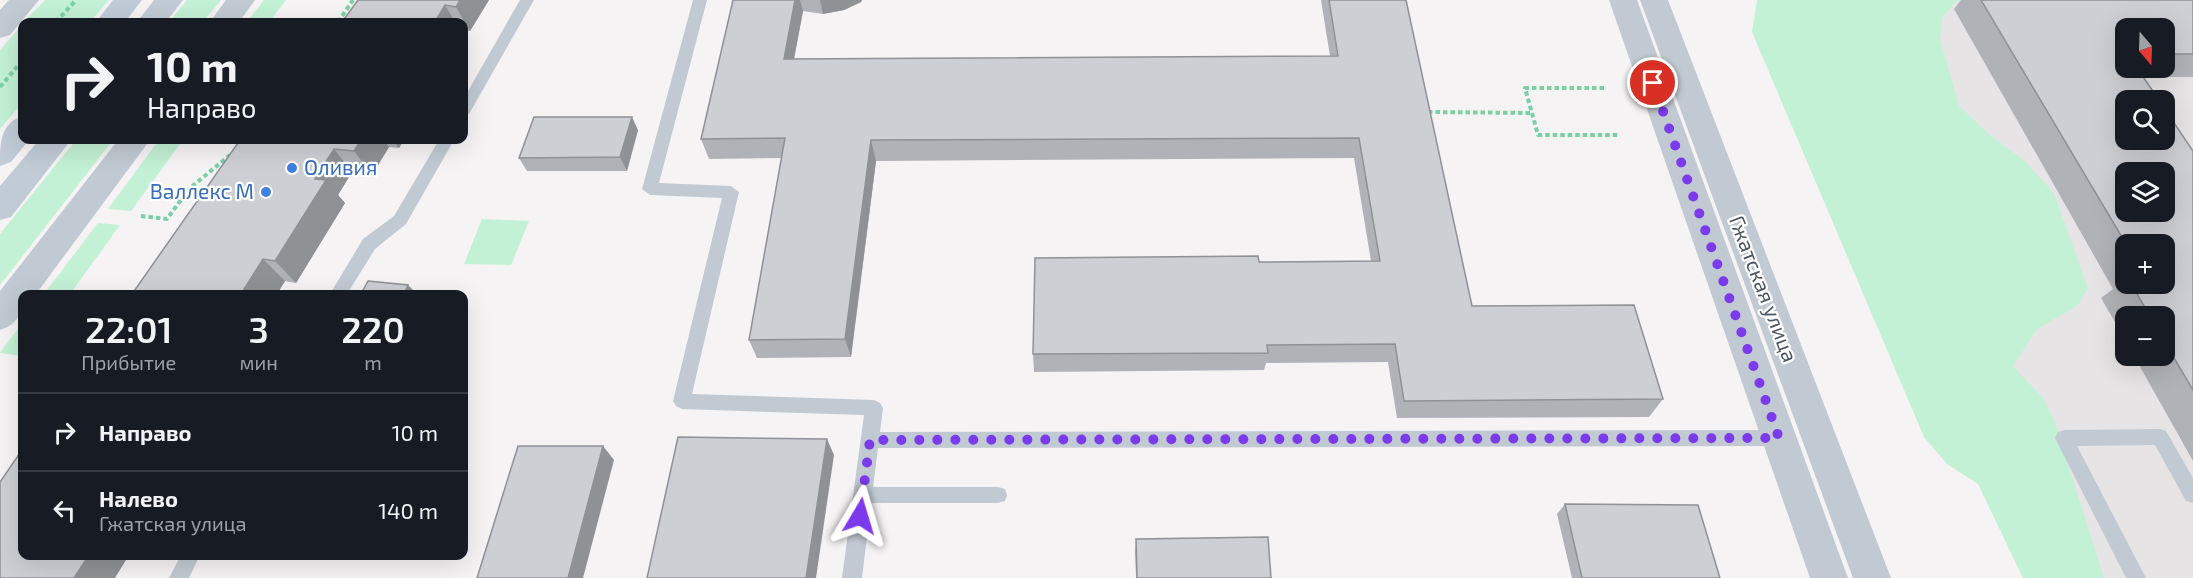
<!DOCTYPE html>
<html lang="ru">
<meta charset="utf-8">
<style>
:root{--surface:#171b24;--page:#242831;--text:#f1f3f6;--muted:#9ea1a6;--line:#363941}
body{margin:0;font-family:"Exo 2",sans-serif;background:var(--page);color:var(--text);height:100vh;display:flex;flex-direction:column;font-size:22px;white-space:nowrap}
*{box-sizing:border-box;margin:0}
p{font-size:20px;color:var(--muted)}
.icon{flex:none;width:33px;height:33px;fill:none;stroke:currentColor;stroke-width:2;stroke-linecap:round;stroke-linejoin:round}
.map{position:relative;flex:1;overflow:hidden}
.side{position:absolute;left:18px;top:290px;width:450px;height:270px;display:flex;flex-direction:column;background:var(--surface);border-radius:12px;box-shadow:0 6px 24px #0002}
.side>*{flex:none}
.hud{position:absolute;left:18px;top:18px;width:450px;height:126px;border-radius:12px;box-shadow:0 6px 24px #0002;background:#171b24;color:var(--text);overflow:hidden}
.needle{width:39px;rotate:161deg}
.tools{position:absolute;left:2115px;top:18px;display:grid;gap:12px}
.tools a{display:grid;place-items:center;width:60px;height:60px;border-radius:12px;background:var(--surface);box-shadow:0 6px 24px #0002;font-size:30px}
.pin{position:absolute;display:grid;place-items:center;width:51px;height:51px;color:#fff;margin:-26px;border:3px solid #fff;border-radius:50%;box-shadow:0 2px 6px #0007}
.me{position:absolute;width:66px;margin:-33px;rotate:7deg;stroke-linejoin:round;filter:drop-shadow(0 0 4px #0008)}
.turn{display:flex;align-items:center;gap:21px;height:126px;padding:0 30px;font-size:27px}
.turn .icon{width:78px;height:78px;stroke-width:2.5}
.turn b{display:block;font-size:42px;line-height:51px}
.eta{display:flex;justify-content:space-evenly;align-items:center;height:102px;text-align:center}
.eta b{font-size:36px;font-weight:600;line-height:42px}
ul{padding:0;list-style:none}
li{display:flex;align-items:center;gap:18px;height:78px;padding:0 30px;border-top:2px solid var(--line)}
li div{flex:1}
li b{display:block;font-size:22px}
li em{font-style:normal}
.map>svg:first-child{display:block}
.education{fill:#e6e4e5;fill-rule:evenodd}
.green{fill:#c3f1d5}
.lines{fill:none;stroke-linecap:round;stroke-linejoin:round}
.path{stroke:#7ad0a6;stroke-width:4;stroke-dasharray:4.5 3;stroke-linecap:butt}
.service{fill:#c1cad2;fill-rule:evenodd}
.minor{fill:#c1cad2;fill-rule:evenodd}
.secondary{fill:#c1cbd6;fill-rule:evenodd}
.wall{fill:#b0b2b7;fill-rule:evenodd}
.shaded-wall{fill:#909195}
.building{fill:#cdcfd5;stroke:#909195;stroke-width:1.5;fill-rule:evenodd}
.route{stroke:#7c3aed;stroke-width:10;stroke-dasharray:0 18}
.shop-dot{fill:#3f7fe0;stroke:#fff;stroke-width:2}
.labels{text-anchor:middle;stroke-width:4.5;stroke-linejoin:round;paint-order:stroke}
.shop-label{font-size:21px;fill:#366cbe;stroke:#fff;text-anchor:start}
.street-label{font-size:21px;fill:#4a5661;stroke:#fff}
</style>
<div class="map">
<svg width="2193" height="578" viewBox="0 0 2193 578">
<rect width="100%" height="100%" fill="#f5f3f3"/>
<path class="education" d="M1771 0H2193V578H2023ZM2126 28H2164V68H2126ZM2126 100H2164V140H2126ZM2126 172H2164V212H2126ZM2126 244H2164V284H2126ZM2126 316H2164V356H2126Z"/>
<g class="green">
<path d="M45 0H109L90 22H24Z"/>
<path d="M187 0H221L203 22H169Z"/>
<path d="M264 0H286L269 22H247Z"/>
<path d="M1757 0H1972L1955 2 1942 18 1940 39 1959 106 1991 136 2025 161 2054 193 2088 289 2077 306 2037 329 2013 366 2043 398 2053 417 2104 578H2023L1978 484 1947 464 1924 437 1752 32Z"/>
<path d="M22 25V103L0 129V50Z"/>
<path d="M76 140H113L0 285V234Z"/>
<path d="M159 140H183L131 211 108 209Z"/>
<path d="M482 219 529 221 511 265 464 264Z"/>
<path d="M98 223 120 225 70 294H44Z"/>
<path d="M22 323V356L0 353Z"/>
</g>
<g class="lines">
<g class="path">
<path d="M56 22 76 0"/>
<path d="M338 22 353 0"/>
<path d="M0 87 22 61"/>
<path d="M1604 88H1525L1538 135H1620"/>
<path d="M1428 112 1532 113"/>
<path d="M141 216 167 219 189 189 230 155"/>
</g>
<g class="service">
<path d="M520 0H534L469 114 464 115V98Z"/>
<path d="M693 0H707L659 183 731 186 739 192 692 394 874 400 880 403 883 408 880 432 1779 430 1785 432 1788 438 1785 444 1779 446 878 448 873 487H998L1005 489 1007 495 1005 501 998 503H871L862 578H842L864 415 682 409 676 406 673 401 722 198 650 195 642 189Z"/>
<path d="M439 140H454L406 224 375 249 347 294H330L363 239 394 216Z"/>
<path d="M2160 429 2166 431 2193 478V503L2186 501 2155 445 2077 446 2146 578H2126L2055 438 2058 432 2064 430Z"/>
<path d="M181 555H200L189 578H169Z"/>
</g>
<g class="minor">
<path d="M9 0H39L10 35 0 38V10Z"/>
<path d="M226 0H255L239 22H210Z"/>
<path d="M1609 0H1637L1848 578H1810Z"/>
<path d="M1640 0H1668L1891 578H1853Z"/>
<path d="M118 140H150L36 294H22C22 313 19 324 0 330V291Z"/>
</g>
<g class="secondary">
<path d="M113 0H142L125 22H96Z"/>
<path d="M154 0H183L166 22H137Z"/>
<path d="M22 116V140H29L11 162 0 166C0 143 0 124 22 116Z"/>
<path d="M39 140H71L11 217 0 220V186Z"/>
</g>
</g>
<g class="wall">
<path d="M358 0H489L470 31 464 30V22H342Z"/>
<path d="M733 0H862L861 2 844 10 823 14 803 11 794 59 1330 56 1321 0H1406L1472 306 1663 399 1649 417 1397 418 1388 362 1266 363 1264 370 1034 372 1033 354 1259 262 1371 261 1354 158 876 161 851 357 757 358 749 340 782 158 709 159 701 139Z"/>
<path d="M1961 0H2193V77H2144L2193 151V461L2134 356H2164V316H2126V341L2101 298 2113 289 1954 9ZM2126 28H2164V68H2126ZM2126 244 2164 284H2126Z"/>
<path d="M638 130 627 171H527L519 158Z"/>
<path d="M262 140H404L399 148 389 147 372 175 352 172 338 195 345 203 296 283 285 281 277 294H132Z"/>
<path d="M1565 504 1720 578H1572L1557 514Z"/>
<path d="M1136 539 1271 578H1136L1135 552Z"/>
</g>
<g class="shaded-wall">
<path d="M460 0H489L470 31 456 7Z"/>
<path d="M795 0H800L803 11 790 80 784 59Z"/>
<path d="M820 0H862L861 2 844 10 823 14Z"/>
<path d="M445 5 455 22H435Z"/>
<path d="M632 117 638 130 627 171 620 157Z"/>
<path d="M361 140H383L389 147 372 175 354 151Z"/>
<path d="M393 140H404L399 148Z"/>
<path d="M871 140 876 161 851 357 845 339Z"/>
<path d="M334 149 352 172 338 195 345 203 296 283 275 261 315 179Z"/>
<path d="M263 259 285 281 277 294H241Z"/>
<path d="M408 285 414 291 413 294H404Z"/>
<path d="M827 439 834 455 816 578H806Z"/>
<path d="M603 446 614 460 583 578H568Z"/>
<path d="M89 555H129L115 578H74Z"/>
</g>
<g class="building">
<path d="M358 0H460L456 7 445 5 435 22H342Z"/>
<path d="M733 0H795L784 59 1338 56 1329 0H1406L1472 306 1634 305 1663 399 1404 401 1395 344 1267 345 1268 353 1033 354 1035 258 1258 256 1259 262 1380 261 1359 138 871 140 845 339 749 340 785 138 701 139Z"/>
<path d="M1981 0H2193V54H2164V28H2126V68H2137L2159 100H2126V140H2164V108L2193 151V390L2164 341V316H2150L2131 284H2164V244H2126ZM2126 172H2164V212H2126Z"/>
<path d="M534 117H632L620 157 519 158Z"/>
<path d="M240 140 260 141 262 140H361L354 151 334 149 315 179 326 180 275 261 263 259 241 294H132Z"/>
<path d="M368 281 408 285 404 294H361Z"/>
<path d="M678 437 827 439 806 578H647Z"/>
<path d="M518 446H603L568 578H477Z"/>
<path d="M22 450V555H89L74 578H0V482Z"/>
<path d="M1565 504 1698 505 1720 578H1582Z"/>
<path d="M1268 537 1271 578H1137L1136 539Z"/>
</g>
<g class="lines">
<path class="route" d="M860 516 870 440 1779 438 1653 83"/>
</g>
<g class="shop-dot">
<circle cx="292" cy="168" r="6"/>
<circle cx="266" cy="192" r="6"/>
</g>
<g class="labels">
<g class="shop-label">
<text x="304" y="175">Оливия</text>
<text x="254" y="199" text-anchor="end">Валлекс М</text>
</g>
<g class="street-label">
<text transform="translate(1763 289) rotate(69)" y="7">Гжатская улица</text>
</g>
</g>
</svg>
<div class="tools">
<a><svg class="needle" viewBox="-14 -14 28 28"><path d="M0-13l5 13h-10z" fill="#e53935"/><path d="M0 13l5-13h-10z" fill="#9ea1a6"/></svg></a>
<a><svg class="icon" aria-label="search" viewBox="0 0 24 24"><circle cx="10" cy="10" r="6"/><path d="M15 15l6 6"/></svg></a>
<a><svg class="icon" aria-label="layers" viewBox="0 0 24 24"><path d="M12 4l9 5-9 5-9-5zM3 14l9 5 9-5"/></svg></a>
<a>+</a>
<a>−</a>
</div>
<div class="pin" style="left:1653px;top:83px;background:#d93025"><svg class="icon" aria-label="arrive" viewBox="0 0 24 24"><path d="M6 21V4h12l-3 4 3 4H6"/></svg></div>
<svg class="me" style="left:860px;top:516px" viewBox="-20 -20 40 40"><path d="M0-17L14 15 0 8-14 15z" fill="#7c3aed" stroke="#fff" stroke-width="4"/></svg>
<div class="hud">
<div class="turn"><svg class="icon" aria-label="right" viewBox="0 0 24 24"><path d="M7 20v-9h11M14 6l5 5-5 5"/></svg><div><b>10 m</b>Направо</div></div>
</div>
<section class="side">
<div class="eta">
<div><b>22:01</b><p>Прибытие</p></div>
<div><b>3</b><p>мин</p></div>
<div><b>220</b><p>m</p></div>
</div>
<ul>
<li><svg class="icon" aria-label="right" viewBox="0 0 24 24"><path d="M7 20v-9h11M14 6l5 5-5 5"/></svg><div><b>Направо</b></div><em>10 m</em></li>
<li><svg class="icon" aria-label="left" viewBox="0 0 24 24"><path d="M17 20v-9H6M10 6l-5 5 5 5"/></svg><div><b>Налево</b><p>Гжатская улица</p></div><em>140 m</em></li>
</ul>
</section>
</div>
